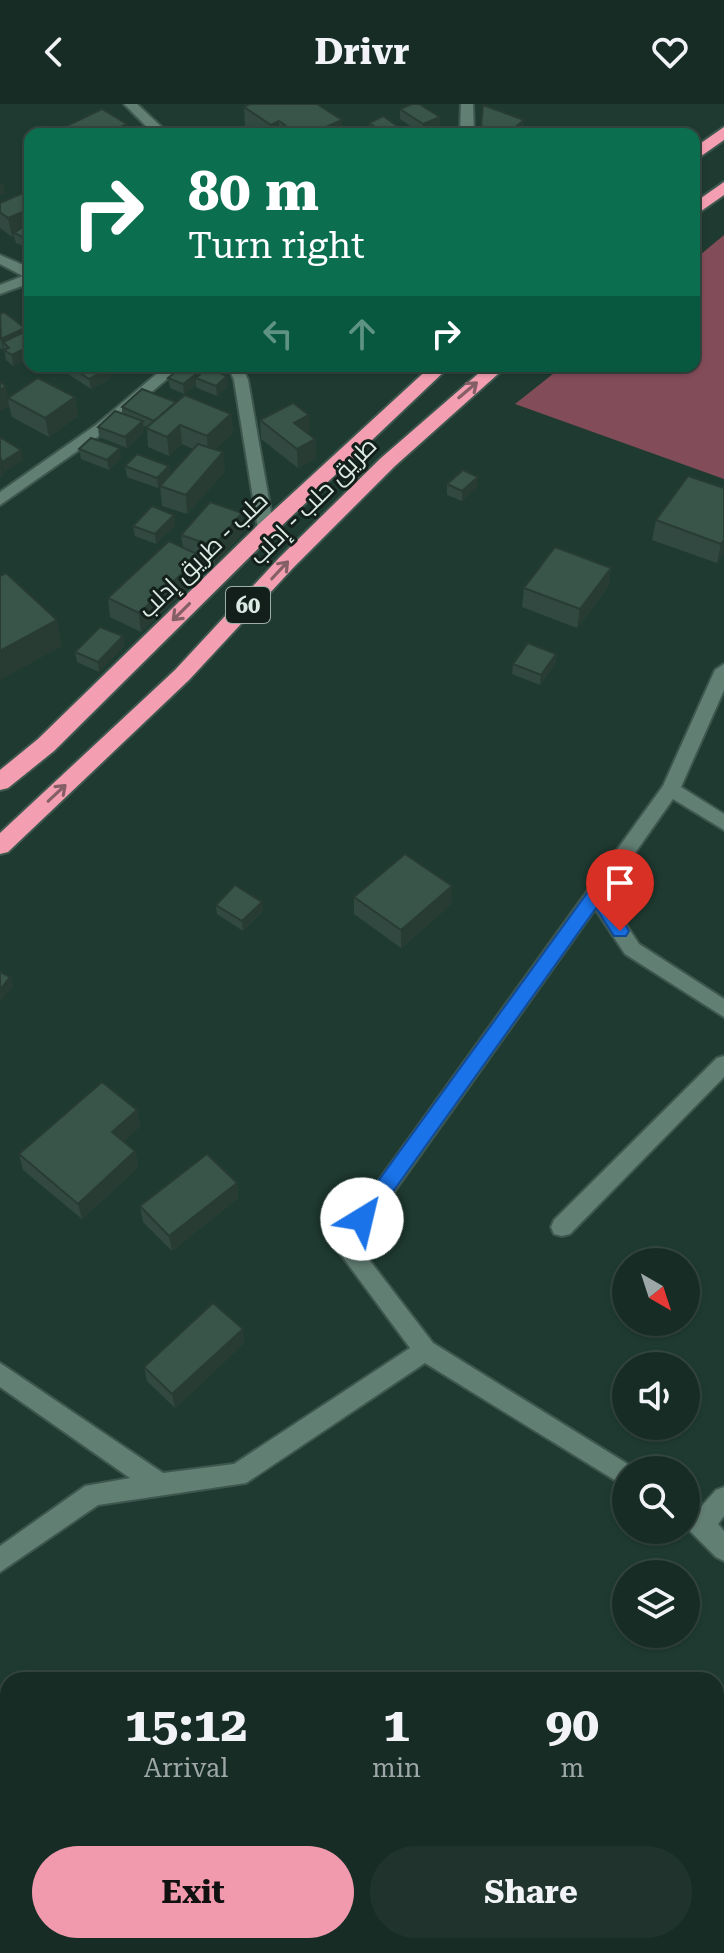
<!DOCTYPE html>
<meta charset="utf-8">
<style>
:root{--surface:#172c25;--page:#20342d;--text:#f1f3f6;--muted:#9ea7a7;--line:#364842;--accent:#f29aad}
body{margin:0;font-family:"Roboto Serif",Cairo,serif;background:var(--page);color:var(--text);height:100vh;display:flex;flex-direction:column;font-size:30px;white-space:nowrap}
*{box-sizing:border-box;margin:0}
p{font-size:26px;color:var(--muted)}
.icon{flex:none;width:44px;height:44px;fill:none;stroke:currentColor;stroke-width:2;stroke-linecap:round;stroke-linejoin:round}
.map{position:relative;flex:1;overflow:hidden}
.sheet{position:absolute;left:0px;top:1568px;width:724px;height:282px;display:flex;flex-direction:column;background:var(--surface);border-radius:24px 24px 0 0;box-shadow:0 2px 6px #0004,0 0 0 2px var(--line)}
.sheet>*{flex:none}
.top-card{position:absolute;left:24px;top:24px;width:676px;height:244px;border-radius:16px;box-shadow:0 2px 6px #0004,0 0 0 2px var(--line);background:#0b6e4f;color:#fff;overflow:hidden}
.needle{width:52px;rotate:141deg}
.fabs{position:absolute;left:612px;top:1144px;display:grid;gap:16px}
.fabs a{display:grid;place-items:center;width:88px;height:88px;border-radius:50%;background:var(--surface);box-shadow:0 2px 6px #0004,0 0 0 2px var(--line);font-size:40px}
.pin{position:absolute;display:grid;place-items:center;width:68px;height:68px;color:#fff;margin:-82px -34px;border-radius:50% 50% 50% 0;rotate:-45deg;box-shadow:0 0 8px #0007}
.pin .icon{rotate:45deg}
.me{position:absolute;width:88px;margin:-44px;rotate:36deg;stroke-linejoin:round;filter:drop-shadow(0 0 6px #0008)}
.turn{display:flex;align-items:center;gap:28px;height:168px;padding:0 32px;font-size:36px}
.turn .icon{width:104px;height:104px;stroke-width:2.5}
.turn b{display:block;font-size:56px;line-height:68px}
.lanes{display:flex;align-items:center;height:76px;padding:0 32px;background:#0003;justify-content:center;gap:40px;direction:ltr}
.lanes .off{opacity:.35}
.eta{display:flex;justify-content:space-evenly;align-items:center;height:136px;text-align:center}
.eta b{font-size:48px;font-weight:700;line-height:56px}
.cta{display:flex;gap:16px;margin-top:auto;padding:16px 32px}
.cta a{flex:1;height:92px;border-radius:48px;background:var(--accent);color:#111;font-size:32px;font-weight:700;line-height:92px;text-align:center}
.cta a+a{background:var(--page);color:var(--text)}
header{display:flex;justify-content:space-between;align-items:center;height:104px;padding:0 32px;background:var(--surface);font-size:36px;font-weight:700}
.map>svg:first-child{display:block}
.green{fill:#834c59}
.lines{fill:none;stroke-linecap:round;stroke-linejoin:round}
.minor-casing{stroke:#3d564e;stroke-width:4}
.highway-casing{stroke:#3d564e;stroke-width:4}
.minor{fill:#627f74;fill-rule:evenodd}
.highway{fill:#f49fb1;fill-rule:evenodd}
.wall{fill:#314940}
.shaded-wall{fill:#283c34}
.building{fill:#39554a;stroke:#283c34;stroke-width:2}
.oneway{stroke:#845f66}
.route{fill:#1a73e8;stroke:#114b97;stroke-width:2}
.labels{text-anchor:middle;stroke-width:6;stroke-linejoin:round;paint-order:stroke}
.shield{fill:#131f1a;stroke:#9faea7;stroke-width:2}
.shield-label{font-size:22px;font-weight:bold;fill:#dbebe4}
.street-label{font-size:24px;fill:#dbebe4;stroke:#131f1a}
</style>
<header><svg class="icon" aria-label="back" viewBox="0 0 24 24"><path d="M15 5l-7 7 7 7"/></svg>Drivr<svg class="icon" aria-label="heart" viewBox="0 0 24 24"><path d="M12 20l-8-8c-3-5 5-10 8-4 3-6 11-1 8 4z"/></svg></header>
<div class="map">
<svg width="724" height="1849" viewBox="0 0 724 1849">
<rect width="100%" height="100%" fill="#1f3b31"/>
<path class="green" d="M724 131V375L515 300 563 262H694V156Z"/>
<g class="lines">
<g class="minor-casing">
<g id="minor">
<path d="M124 0H137L169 30H154Z"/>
<path d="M461 0H473L474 30H460Z"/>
<path d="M0 151 30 164V179L0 190V181L23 172 0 160Z"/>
<path d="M166 262H182L106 327 0 401V388L96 321Z"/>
<path d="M228 262H242L248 276 274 425 266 430 258 425 234 276Z"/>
<path d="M724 560V586L681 683 724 710V726L673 695 606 790 639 840 724 895V913L625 850 595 805 357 1140 433 1239 634 1364 626 1366V1383L425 1259 246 1379 98 1401 0 1468V1442L85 1382 130 1374 0 1283V1259L163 1369 234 1360 410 1244 333 1140 663 682 715 566Z"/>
<path d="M724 952V973L570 1130 562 1132 554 1130 551 1123 554 1116 717 954Z"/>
<path d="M724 1383V1412L718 1420 724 1427V1457L716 1453 686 1423V1398L699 1405 716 1386Z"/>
<path d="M0 1601 8 1605V1635L0 1631Z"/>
<path d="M268 1842H300L303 1849H271Z"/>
</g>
</g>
<g class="highway-casing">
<g id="highway">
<path d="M724 23V36L694 57V44Z"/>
<path d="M724 78V91L694 112V99Z"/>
<path d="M431 262H450L273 430 54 647 8 684 0 686V666L38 635 259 420Z"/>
<path d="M487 262H507L395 362 293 464 189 576 8 748 0 750V729L175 566 279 454 381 354Z"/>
</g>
</g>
<use href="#minor" class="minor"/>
<use href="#highway" class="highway"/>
</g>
<g class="wall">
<path d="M244 3 342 16V30H257L245 22Z"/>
<path d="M400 5 440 13 439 23 422 30 400 15Z"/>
<path d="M369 19 403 26V30H371L369 29Z"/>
<path d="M481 22 523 26 519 30H480Z"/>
<path d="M30 86V145L16 139 14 132 12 133 0 124V99Z"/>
<path d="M0 210 30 235V259L26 256 13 262 6 256 4 245 3 246 0 244Z"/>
<path d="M56 262H107L111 274 91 285Z"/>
<path d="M335 262H360L344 269Z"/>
<path d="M204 264V267L228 283 217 292 197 284 196 281 184 290 170 284 168 274Z"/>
<path d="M0 278 8 294 75 293 78 312 49 333 12 313 9 302 0 307Z"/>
<path d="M176 298 231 310 233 329 215 345 225 367 187 410 162 402 160 382 167 375 158 384 127 373 125 362H169L170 372 193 345 182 340 169 352 148 343 147 323 143 322 144 327 127 344 99 333 98 323 122 309V303Z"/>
<path d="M260 316 309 331 315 335 316 354 298 364 261 335Z"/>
<path d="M79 345 121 354 109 366 81 355Z"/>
<path d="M447 380 477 383 462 397 447 391Z"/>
<path d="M724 384V449L717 459 652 436 656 416Z"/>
<path d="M174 411 175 421 156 440 135 432 133 422Z"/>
<path d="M243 428 215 461 201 456 202 471 141 528 110 513 108 494 183 444 181 431Z"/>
<path d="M611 464 608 483 577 524 522 503 524 484Z"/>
<path d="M123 532 124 542 99 568 77 558 75 548Z"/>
<path d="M556 550 555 560 540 581 512 570 513 560Z"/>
<path d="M354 793 451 800 401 844 354 810Z"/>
<path d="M216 801 263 807 243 827 217 810Z"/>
<path d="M137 1006 140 1022 124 1037 135 1047 138 1063 82 1115 23 1066 19 1050Z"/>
<path d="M237 1079 238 1094 172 1147 143 1118 140 1102Z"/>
<path d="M244 1239 175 1304 147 1277 144 1263Z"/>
</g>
<g class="shaded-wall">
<path d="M440 13 439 23 423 30V20Z"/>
<path d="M342 16V30H310Z"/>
<path d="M524 16 523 26 519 30H507Z"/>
<path d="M279 17 280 30 274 26V30H271V21Z"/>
<path d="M127 20 128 30H107Z"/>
<path d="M3 78 5 89 0 91V80Z"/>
<path d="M30 105V125L14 129V132L12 133 8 114Z"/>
<path d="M25 224 27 234 3 238 4 245 3 246 1 235Z"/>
<path d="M24 245 26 256 13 262 12 251Z"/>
<path d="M344 262H360L344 269Z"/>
<path d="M110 264 111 274 91 285 89 275Z"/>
<path d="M204 264V274H196V281L184 290 183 280Z"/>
<path d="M227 272 228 283 217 292 216 282Z"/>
<path d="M6 282 9 302 0 307V286Z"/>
<path d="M75 293 78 312 49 333 45 314Z"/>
<path d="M231 310 233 329 208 351 207 332Z"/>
<path d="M309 311V330L294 319Z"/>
<path d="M143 317 144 327 127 344 125 333Z"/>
<path d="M180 321 182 340 169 352 167 333Z"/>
<path d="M315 335 316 354 298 364 297 345Z"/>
<path d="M120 344 121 354 109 366 107 356Z"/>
<path d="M21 346 23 356 4 368 2 358Z"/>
<path d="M223 348 225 367 187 410 186 391Z"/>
<path d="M0 352 4 372 0 374Z"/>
<path d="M169 362 170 372 158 384 157 374Z"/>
<path d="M478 373 477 383 462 397V387Z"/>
<path d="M242 409 243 428 215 461 214 442Z"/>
<path d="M174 411 175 421 156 440 155 430Z"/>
<path d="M724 436V449L717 459 721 440Z"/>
<path d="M201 452 202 471 141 528 139 509Z"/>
<path d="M611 464 608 483 577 524 580 505Z"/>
<path d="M57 516 62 542 0 576V547Z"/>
<path d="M123 532 124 542 99 568 98 558Z"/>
<path d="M556 550 555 560 540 581 541 571Z"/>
<path d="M452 782 451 800 401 844V826Z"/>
<path d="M262 798 263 807 243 827 242 817Z"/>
<path d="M10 873 13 882 0 898V886Z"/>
<path d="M137 1006 140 1022 116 1045 112 1028Z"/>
<path d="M135 1047 138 1063 82 1115 78 1100Z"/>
<path d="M237 1079 238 1094 172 1147 169 1132Z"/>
<path d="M243 1225 244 1239 175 1304 172 1290Z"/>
</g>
<g class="building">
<path d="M250 0H317L342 16 310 30H280L274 26 285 21 279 17 271 21 244 3Z"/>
<path d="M412 0H419L440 13 423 20 400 5Z"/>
<path d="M483 1 524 16 507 30H502L481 22Z"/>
<path d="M102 5 127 20 107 30H68L60 25Z"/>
<path d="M383 12 403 26 394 30H386L369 19Z"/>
<path d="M30 86V105L8 114 0 108V99Z"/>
<path d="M27 120 30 121V136L14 129Z"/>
<path d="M4 208 25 224 1 235 0 210Z"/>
<path d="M22 229 30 235V250L24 245 12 251 4 246 9 244 3 238Z"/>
<path d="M70 262H107L110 264 89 275Z"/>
<path d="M183 262H199L204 264 183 280 168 274Z"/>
<path d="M207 264 227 272 216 282 196 274Z"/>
<path d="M38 274 75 293 45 314 8 294Z"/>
<path d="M0 278 6 282 0 286Z"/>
<path d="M142 285 176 298 154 317 122 303Z"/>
<path d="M185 291 231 310 207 332 180 321 167 333 146 324Z"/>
<path d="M293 299 309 311 294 319 315 335 297 345 260 316Z"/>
<path d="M115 307 143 317 125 333 98 323Z"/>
<path d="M0 333 21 346 2 358 0 352Z"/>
<path d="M91 334 120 344 107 356 79 345Z"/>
<path d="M198 340 223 348 186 391 160 382Z"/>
<path d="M137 350 169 362 157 374 125 362Z"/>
<path d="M463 366 478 373 462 387 447 380Z"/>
<path d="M688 372 724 384V436L721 440 656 416Z"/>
<path d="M210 398 242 409 214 442 181 431Z"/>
<path d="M152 402 174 411 155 430 133 422Z"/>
<path d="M169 437 201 452 139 509 108 494Z"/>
<path d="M555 443 611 464 580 505 524 484Z"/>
<path d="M6 469 57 516 0 547V472Z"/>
<path d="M100 523 123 532 98 558 75 548Z"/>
<path d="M528 539 556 550 541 571 513 560Z"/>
<path d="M405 750 452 782 401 826 354 793Z"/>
<path d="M235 781 262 798 242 817 216 801Z"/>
<path d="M0 868 10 873 0 886Z"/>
<path d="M102 978 137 1006 112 1028 135 1047 78 1100 19 1050Z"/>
<path d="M207 1050 237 1079 169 1132 140 1102Z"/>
<path d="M213 1199 243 1225 172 1290 144 1263Z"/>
</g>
<defs><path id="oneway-shaft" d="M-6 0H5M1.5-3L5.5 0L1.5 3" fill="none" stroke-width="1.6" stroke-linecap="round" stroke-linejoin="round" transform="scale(2)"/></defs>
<g class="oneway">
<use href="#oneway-shaft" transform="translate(468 286) rotate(-40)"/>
<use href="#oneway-shaft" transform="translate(280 466) rotate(-47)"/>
<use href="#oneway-shaft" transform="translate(181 508) rotate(135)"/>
<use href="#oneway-shaft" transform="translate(57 689) rotate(-43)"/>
</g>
<path class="route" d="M596 783 602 785 626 822 629 827 626 832H614L596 804 369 1121 362 1123 355 1121 353 1115 355 1109 590 785Z"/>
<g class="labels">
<rect class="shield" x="226" y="483" width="44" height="36" rx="6"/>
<g class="shield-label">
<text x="248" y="509">60</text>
</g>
<g class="street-label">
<text transform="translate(313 397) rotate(-45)" y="8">طريق حلب - إدلب</text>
<text transform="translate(203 451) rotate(-44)" y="8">حلب - طريق إدلب</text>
</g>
</g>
</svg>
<div class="fabs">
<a><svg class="needle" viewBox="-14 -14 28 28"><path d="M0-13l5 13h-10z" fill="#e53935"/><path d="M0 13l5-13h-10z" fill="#9ea7a7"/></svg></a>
<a><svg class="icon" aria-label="sound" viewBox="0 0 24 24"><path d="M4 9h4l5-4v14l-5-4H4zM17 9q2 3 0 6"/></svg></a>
<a><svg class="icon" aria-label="search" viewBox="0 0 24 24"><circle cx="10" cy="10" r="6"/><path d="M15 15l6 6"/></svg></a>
<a><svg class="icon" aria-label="layers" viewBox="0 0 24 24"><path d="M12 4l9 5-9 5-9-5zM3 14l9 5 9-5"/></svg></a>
</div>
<div class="pin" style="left:620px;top:827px;background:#d93025"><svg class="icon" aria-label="arrive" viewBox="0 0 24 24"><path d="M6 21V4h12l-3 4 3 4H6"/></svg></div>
<svg class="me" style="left:362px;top:1115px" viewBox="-20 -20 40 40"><circle r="19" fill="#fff"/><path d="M0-13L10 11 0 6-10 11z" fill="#1a73e8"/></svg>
<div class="top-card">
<div class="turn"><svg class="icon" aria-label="right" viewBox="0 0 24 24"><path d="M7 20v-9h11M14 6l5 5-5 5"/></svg><div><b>80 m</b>Turn right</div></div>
<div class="lanes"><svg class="icon off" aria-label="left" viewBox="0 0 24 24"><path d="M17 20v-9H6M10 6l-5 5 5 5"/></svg><svg class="icon off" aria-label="ahead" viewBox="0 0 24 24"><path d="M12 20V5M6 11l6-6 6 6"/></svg><svg class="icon" aria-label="right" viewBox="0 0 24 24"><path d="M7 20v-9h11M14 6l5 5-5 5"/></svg></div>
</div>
<section class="sheet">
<div class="eta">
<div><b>15:12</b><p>Arrival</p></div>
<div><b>1</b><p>min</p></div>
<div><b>90</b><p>m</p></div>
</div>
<div class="cta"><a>Exit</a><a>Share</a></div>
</section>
</div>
